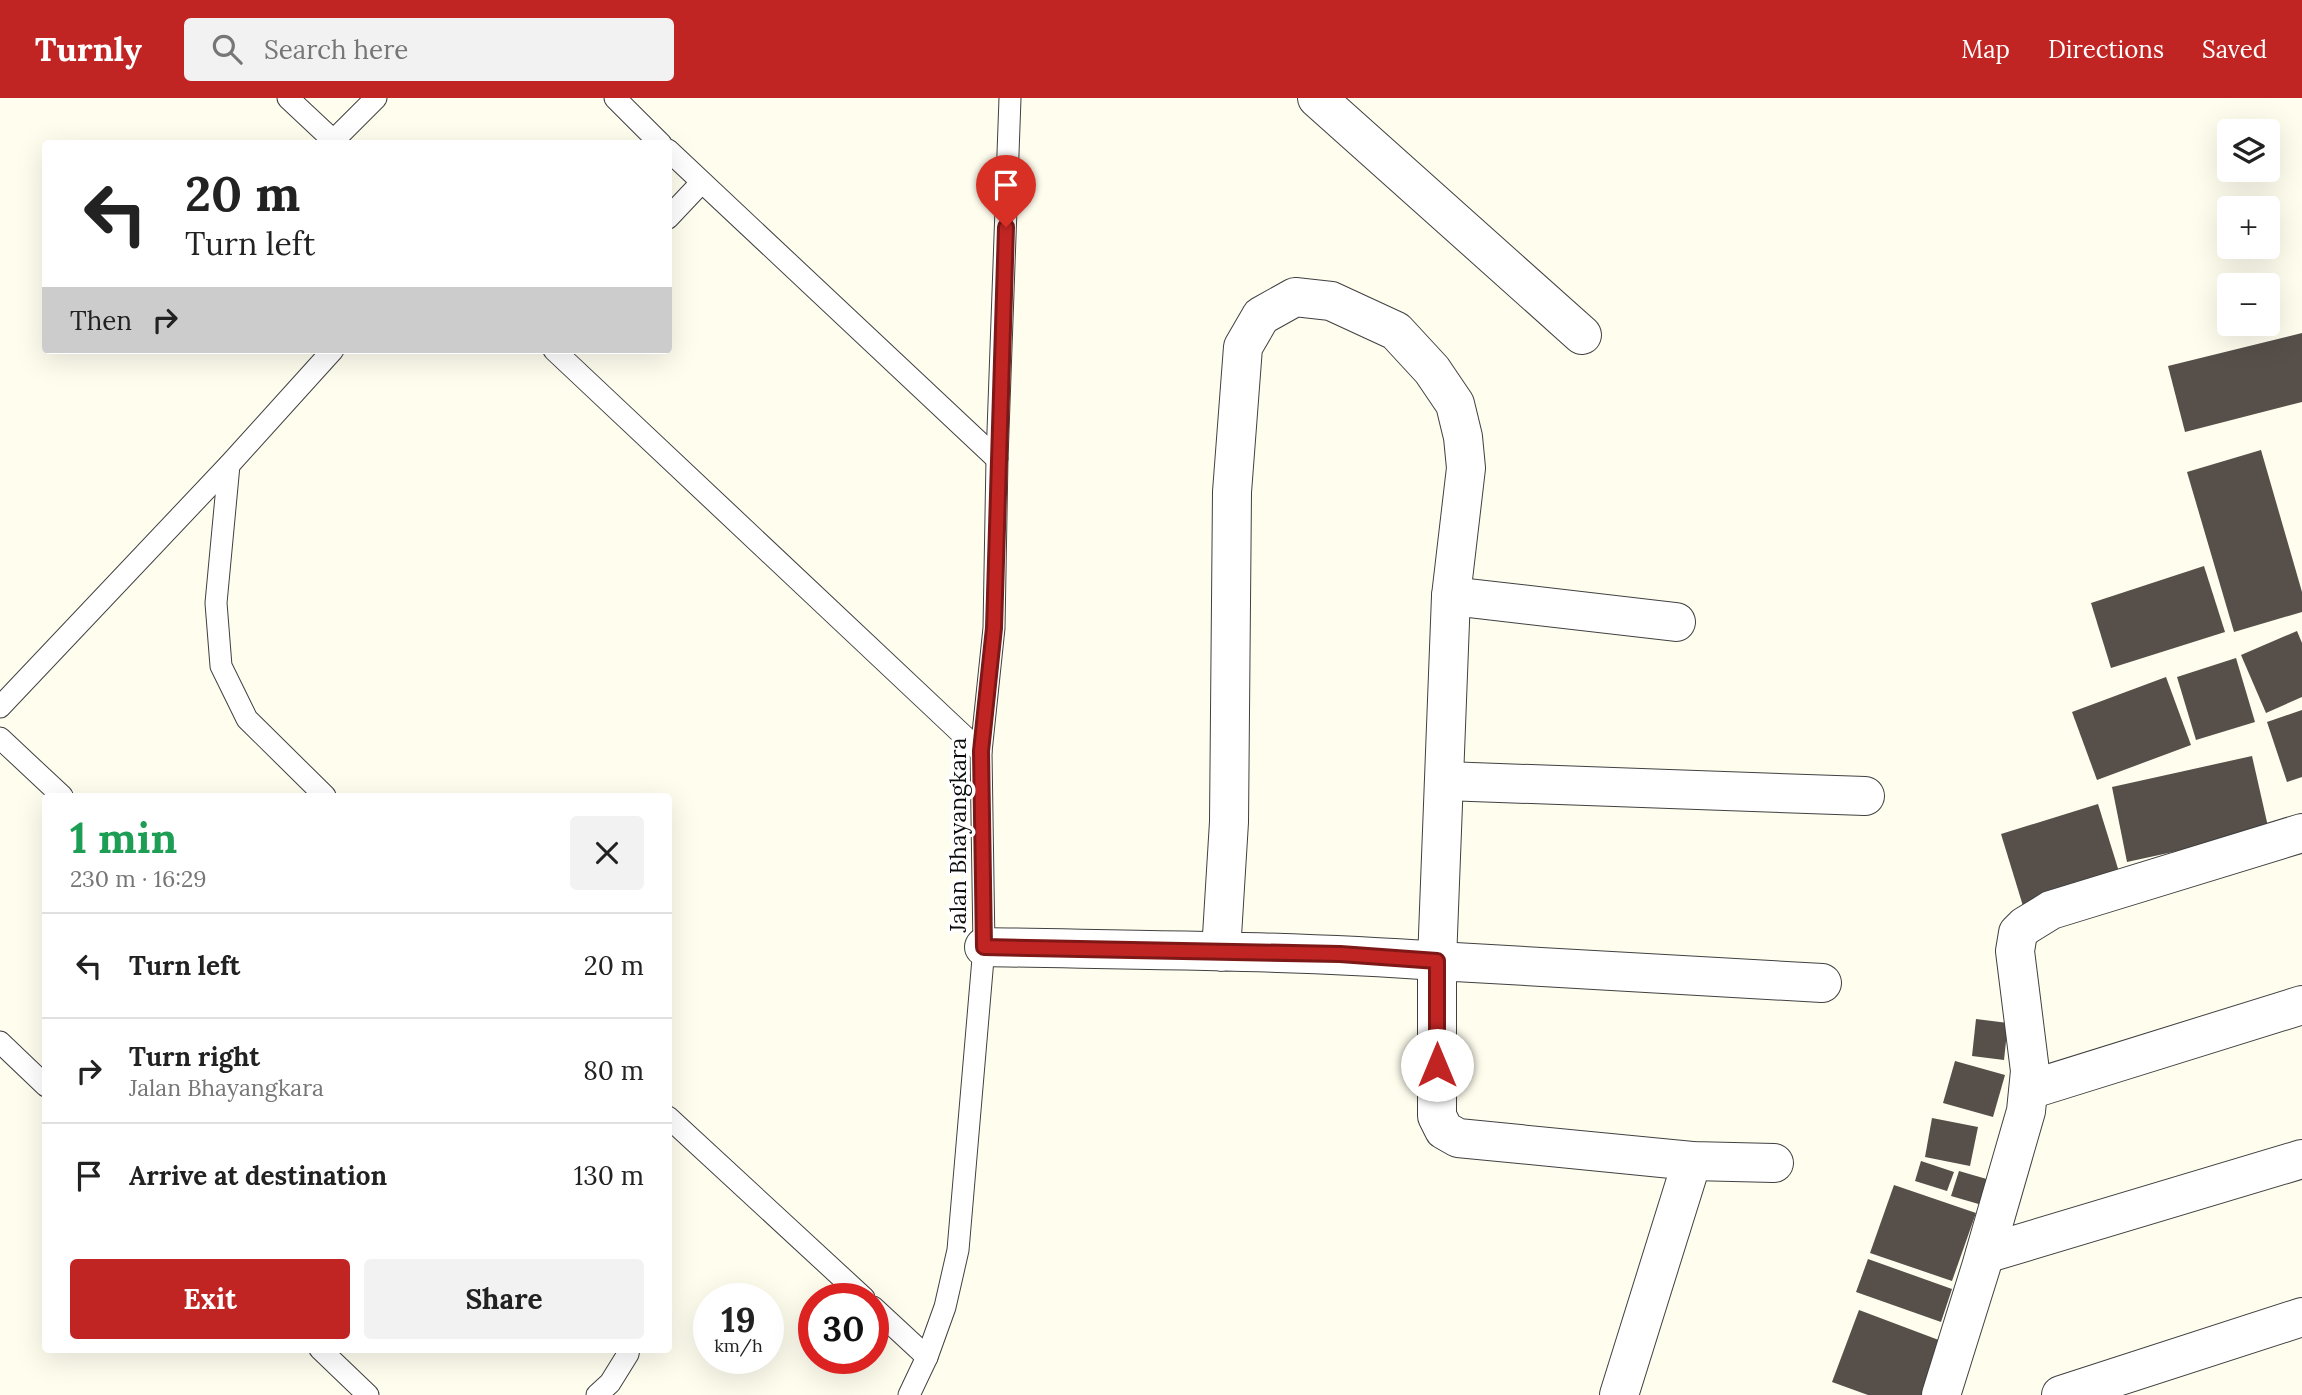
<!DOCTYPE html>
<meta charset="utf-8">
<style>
:root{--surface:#fff;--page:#f2f2f2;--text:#222;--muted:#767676;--line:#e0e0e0;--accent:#c02523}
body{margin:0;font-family:Lora,serif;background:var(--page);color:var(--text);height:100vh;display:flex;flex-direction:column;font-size:26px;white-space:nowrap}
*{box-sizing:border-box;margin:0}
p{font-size:23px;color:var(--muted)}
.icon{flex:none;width:38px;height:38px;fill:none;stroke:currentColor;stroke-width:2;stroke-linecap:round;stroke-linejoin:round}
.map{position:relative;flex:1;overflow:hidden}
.sheet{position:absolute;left:42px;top:695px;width:630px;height:560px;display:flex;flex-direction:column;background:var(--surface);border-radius:7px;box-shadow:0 7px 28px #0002}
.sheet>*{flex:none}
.banner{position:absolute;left:42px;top:42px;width:630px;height:214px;border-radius:7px;box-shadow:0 7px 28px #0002;background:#fff;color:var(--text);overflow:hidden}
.fabs{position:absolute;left:2217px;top:21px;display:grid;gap:14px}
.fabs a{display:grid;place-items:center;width:63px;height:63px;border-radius:7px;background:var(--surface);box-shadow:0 7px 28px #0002;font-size:35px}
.speed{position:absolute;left:693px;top:1185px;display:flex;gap:14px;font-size:35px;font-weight:700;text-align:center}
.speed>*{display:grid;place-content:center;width:91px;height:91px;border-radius:50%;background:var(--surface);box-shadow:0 7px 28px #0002;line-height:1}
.speed small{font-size:18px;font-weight:400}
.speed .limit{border:10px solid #d22;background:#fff;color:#111}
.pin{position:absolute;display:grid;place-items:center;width:60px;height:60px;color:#fff;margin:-72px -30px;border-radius:50% 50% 50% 0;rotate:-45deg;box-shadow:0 0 7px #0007}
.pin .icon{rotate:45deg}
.me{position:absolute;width:77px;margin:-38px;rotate:0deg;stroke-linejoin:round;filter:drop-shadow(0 0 5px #0008)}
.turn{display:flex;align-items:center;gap:24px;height:147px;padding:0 28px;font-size:32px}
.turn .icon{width:91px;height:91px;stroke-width:2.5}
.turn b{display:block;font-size:49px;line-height:60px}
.then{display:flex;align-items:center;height:66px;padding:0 28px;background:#0003;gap:14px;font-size:26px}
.round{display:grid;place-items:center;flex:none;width:74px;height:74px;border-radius:7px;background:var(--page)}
.overview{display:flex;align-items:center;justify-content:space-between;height:119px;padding:0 28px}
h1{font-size:42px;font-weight:800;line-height:52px;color:#1e9e55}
.cta{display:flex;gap:14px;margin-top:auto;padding:14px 28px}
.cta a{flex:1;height:80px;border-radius:7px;background:var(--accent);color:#fff;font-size:28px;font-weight:800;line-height:80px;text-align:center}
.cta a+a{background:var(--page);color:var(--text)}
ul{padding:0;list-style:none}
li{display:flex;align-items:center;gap:21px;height:105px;padding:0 28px;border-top:2px solid var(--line)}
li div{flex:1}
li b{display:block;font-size:26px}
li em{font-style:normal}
header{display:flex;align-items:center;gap:42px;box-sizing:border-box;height:98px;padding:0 35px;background:var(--accent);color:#fff}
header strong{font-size:33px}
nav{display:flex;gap:38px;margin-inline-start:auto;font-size:24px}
.search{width:490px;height:63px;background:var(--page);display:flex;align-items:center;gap:18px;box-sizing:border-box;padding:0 24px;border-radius:7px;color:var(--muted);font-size:26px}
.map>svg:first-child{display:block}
.building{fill:#564f4a}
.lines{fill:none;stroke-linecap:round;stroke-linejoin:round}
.lane-casing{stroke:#404040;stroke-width:23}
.street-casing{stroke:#404040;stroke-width:40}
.lane{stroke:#fff;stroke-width:21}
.street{stroke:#fff;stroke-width:38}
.route-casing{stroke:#7d1817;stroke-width:18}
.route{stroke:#c02523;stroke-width:12}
.labels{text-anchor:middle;stroke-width:7;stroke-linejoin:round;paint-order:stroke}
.street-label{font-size:23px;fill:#0d0d0d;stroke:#fff}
</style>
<header>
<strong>Turnly</strong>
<div class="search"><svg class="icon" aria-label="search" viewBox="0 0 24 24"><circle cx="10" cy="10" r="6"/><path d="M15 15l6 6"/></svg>Search here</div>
<nav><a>Map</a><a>Directions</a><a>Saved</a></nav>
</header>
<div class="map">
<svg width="2302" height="1297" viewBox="0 0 2302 1297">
<rect width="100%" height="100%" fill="#fffdee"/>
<g class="building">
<path d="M2302 235V304L2185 334 2168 268Z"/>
<path d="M2261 352 2302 494V514L2234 534 2187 374Z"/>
<path d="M2204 468 2225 534 2111 570 2091 505Z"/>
<path d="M2297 533 2302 545V599L2266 615 2241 557Z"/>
<path d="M2236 560 2255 624 2196 642 2177 579Z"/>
<path d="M2166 579 2191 647 2097 682 2072 614Z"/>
<path d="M2302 612V679L2287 684 2267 624Z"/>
<path d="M2252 658 2269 733 2127 764 2112 689Z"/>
<path d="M2098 706 2120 777 2023 808 2001 736Z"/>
<path d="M1976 921 2008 925 2004 962 1972 958Z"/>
<path d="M1955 963 2005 977 1993 1019 1943 1005Z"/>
<path d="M1932 1020 1978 1029 1970 1068 1925 1059Z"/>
<path d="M1921 1063 1954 1074 1947 1093 1915 1083Z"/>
<path d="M1959 1073 1990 1082 1982 1107 1951 1098Z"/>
<path d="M1894 1087 1976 1115 1952 1183 1870 1155Z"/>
<path d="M1868 1161 1952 1191 1941 1224 1856 1194Z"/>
<path d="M1859 1212 1944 1244 1924 1297H1868L1832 1284Z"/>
</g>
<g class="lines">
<g class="lane-casing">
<g id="lane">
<path d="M288 0 337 46"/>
<path d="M615 0 661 46"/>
<path d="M334 42 376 0"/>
<path d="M668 52 997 361"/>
<path d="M668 120 701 85"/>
<path d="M554 252 981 654"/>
<path d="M229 367 216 505 221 568 247 621 325 698"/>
<path d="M0 609 229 367 333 252"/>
<path d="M0 640 62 698"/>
<path d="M0 944 46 988"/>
<path d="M668 1019 864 1200"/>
<path d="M873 1209 927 1259"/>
<path d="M320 1251 368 1297"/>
<path d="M597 1297 610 1285 628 1256 629 1251"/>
<path d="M909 1297 927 1259 945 1209 958 1152 984 849 981 654 994 530 997 361 1010 0"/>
</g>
</g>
<g class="street-casing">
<g id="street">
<path d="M1317 0 1582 237"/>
<path d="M1451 498 1676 524"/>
<path d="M1445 683 1865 698"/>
<path d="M984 849C1135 852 1286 852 1437 863L1451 498 1466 370 1463 339 1455 306 1432 272 1396 233 1331 203 1295 199 1261 218 1243 249 1232 394 1229 724 1221 854"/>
<path d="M2029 992 2302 907"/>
<path d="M1774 1065 1692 1063 1458 1040 1444 1032 1437 1018V863L1822 885"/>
<path d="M1985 1156 2302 1061"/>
<path d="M1619 1297 1692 1063"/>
<path d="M1941 1297 1981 1169 2026 1013 2030 973 2015 853 2018 835 2025 828 2051 812 2302 735"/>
<path d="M2061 1297 2302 1219"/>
</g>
</g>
<use href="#lane" class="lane"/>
<use href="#street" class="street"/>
</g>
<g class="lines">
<g class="route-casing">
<path id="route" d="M1006 129 994 530 981 653 984 849 1340 856 1437 863V967"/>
</g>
<use href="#route" class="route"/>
</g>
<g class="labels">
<g class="street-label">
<text transform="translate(958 737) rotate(-90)" y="8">Jalan Bhayangkara</text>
</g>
</g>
</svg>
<div class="fabs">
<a><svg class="icon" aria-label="layers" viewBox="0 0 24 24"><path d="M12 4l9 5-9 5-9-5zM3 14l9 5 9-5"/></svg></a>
<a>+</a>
<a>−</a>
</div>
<div class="speed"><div>19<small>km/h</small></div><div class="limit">30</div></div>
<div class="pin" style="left:1006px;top:129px;background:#d93025"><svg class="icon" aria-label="arrive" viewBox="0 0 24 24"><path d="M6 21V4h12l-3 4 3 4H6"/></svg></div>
<svg class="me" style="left:1437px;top:967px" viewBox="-20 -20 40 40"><circle r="19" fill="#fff"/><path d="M0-13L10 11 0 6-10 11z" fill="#c02523"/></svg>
<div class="banner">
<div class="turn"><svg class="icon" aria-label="left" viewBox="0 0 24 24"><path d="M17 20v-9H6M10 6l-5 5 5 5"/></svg><div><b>20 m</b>Turn left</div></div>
<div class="then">Then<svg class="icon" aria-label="right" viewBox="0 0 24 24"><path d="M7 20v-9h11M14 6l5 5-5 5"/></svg></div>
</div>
<section class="sheet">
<div class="overview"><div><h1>1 min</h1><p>230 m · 16:29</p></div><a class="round"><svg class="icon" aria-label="close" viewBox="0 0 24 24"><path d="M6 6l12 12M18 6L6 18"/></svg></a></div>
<ul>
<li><svg class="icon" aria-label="left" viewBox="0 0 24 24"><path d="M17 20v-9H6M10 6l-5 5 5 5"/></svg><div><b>Turn left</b></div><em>20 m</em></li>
<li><svg class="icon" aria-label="right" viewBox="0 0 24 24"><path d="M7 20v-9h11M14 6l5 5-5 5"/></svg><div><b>Turn right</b><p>Jalan Bhayangkara</p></div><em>80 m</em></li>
<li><svg class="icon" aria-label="arrive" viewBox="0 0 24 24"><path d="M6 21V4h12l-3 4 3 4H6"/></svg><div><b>Arrive at destination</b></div><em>130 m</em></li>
</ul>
<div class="cta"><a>Exit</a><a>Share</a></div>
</section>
</div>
